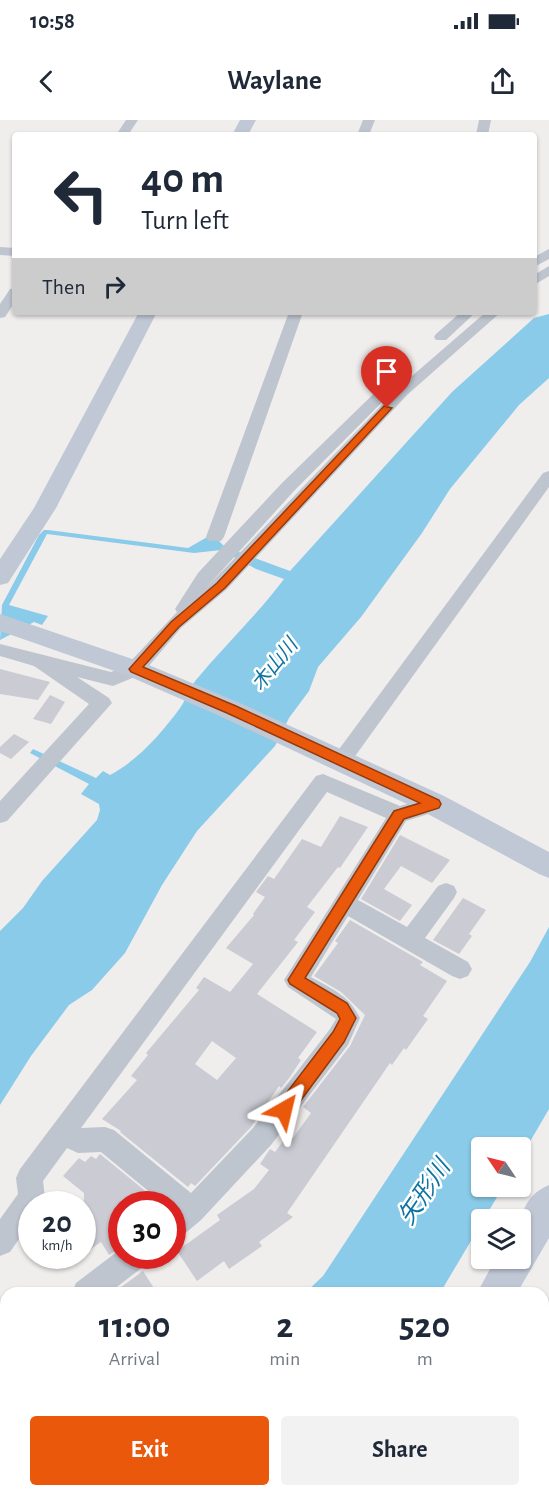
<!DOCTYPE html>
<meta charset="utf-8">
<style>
:root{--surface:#fff;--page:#f2f2f3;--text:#1f2937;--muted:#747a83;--accent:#ea580c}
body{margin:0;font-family:"Alegreya Sans","Noto Sans JP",sans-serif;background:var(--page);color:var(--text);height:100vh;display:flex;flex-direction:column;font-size:22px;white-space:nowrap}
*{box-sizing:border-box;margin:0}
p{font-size:20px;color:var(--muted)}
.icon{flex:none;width:33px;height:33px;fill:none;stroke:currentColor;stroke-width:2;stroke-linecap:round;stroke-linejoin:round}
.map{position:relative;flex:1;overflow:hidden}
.panel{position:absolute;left:0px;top:1167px;width:549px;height:210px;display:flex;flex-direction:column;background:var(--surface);border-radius:18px 18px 0 0;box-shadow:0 2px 4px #0004}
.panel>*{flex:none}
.top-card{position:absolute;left:12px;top:12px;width:525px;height:183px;border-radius:6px;box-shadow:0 2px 4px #0004;background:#fff;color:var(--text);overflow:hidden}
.needle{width:39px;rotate:305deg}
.tools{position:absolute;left:471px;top:1017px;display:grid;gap:12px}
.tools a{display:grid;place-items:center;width:60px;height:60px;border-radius:6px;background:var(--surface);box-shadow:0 2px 4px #0004;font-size:30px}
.speed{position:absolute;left:18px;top:1071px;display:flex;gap:12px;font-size:30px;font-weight:700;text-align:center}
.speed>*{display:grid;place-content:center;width:78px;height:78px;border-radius:50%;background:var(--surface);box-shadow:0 2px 4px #0004;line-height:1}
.speed small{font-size:15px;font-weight:400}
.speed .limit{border:9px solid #d22;background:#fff;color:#111}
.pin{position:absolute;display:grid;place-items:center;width:51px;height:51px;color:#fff;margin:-62px -26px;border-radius:50% 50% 50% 0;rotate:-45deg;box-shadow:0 0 6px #0007}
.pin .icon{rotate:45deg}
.me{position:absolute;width:66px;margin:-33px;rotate:37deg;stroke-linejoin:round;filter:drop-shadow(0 0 4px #0008)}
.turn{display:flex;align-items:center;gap:21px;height:126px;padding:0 30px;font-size:27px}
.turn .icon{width:78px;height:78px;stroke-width:2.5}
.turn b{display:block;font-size:42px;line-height:51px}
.then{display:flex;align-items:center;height:57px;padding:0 30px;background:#0003;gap:12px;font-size:22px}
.eta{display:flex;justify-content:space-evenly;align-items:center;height:102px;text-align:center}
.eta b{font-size:36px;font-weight:700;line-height:42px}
.cta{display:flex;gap:12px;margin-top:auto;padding:12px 30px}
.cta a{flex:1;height:69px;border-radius:6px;background:var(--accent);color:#fff;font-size:24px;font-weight:700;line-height:69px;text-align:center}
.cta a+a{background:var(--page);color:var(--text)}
.status{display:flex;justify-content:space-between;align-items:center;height:42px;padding:0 30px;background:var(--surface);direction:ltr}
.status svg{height:16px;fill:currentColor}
header{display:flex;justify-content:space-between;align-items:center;height:78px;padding:0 30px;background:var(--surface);font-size:27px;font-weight:700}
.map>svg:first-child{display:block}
.water{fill:#8acbe9}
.building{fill:#cacbd3;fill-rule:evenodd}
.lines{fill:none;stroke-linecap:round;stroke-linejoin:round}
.street{fill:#bec5cf;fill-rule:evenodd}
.secondary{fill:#c0c8d6;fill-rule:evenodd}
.route{fill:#ea580c;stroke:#983908;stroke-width:1.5}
.labels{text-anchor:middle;stroke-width:5;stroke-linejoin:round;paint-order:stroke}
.water-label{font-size:20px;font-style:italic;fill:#1074a2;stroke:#fff}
.near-water-label{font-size:24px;font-style:italic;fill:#1074a2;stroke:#fff}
</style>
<div class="status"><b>10:58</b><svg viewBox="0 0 49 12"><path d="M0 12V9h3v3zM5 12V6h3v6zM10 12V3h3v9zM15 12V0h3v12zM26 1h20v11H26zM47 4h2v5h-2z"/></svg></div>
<header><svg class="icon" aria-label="back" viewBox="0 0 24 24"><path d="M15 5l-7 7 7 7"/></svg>Waylane<svg class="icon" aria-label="share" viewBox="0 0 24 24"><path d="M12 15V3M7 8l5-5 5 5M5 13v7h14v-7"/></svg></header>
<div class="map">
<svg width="549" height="1377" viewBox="0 0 549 1377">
<rect width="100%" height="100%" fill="#f0eded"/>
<g class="water">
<path d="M549 194V258L519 285 450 369 422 413 361 497 318 547 309 571 289 598 275 626 197 711 162 765 125 833 92 870 69 885 31 936 0 985V811L23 788 42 761 97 700 100 690 99 684 81 674 89 664 30 633 33 629 96 658 103 651 110 655C137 641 162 613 180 588 186 580 189 568 196 560 224 526 257 495 284 459L256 449 221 430 194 433 47 414 9 485 48 496 42 505 34 502 0 520 2 485 39 415 44 410H48L188 428 209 416 215 417 225 427 290 451 452 272 534 198Z"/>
<path d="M549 807V989L521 1037 520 1028H482V1066L503 1067 440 1173H305L323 1156 530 842Z"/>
<path d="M44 1371H244L235 1377H35Z"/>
</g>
<g class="building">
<path d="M0 549 50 562 38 580 0 574Z"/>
<path d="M50 575 65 582 51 604 33 599Z"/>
<path d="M14 614 29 622 11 639 0 633V627Z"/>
<path d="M340 696 368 707 340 748 338 747 307 787 315 792 294 820 298 822 257 874 317 912 298 938 301 940 290 957 281 968 279 966 251 1007 195 1066 191 1063 188 1067 120 1012 121 1011 102 999 137 960 131 956 148 935 146 933 199 870 196 868 204 857 230 872 253 844 226 828 254 795 253 794 265 777 256 772 268 756 274 759 302 719 321 727ZM212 921 236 938 217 960 195 944Z"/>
<path d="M400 715 450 740 432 763 401 746 384 769 412 785 400 801 361 779Z"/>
<path d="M463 778 486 790 469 814 472 816 459 834 433 820Z"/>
<path d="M350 800 423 842 420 845 447 861 423 896 428 899 406 930 404 928 392 945 390 943 287 1093 293 1097 259 1122 262 1126 229 1149 224 1141 197 1161 177 1131 220 1100 217 1095 254 1069 269 1050 260 1044 270 1029 275 1032 288 1015 293 1018 311 993 303 987 350 926 365 895 341 872 314 856 338 823 335 821Z"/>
<path d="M100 1034 149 1074 155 1084H122V1126L109 1135 101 1122 82 1135 84 1073 63 1056 79 1038 85 1042 91 1036 96 1039Z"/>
<path d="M143 1151 157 1173H113Z"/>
</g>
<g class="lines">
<g class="street">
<path d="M126 0H138L128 15H116Z"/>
<path d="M363 0H375L369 15H357Z"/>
<path d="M479 0H491L488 15H476Z"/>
<path d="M0 127 15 128V136L0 135Z"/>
<path d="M549 129V139L534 147V137Z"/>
<path d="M549 146V156L534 165V155Z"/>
<path d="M15 168V182L5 197 0 198V184L10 169Z"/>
<path d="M289 192H303L224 417 221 421H209L206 417Z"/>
<path d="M461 192H476L446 220H436L434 217 436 214Z"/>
<path d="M486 192H501L407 275 227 469 181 508 142 554 113 566 77 557 109 578 112 583 7 701 0 703V681L89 584 34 546 0 536V524L111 552 128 544 177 492 175 489 198 453 282 363 396 252H406L408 255 406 258 294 371 206 468 397 269Z"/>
<path d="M549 351V367L348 646 341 649 334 646 331 641 334 636 543 353Z"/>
<path d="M323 654 400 686 434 676 441 678 444 684 441 690 406 701 358 780 407 807 438 766 446 763 454 766 457 772 454 778 425 818 468 842 472 849 468 856 460 859 452 856 348 796 311 857C332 869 349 875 360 898L348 925 271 1025 201 1100 182 1116 172 1119V1084H164L101 1032 78 1033 67 1028 43 1061 45 1077 42 1084H32V1100L10 1132 0 1136V1099L18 1074 16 1058 20 1049 316 656ZM327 672 386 698 284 860 288 867 336 899 330 909 253 1008 191 1073 114 1010 105 1007 81 1008Z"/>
<path d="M122 1128V1136H147L144 1146 109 1173H72L76 1163Z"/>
<path d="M549 1273V1311L543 1314V1276Z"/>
<path d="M490 1371H521L519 1377H488Z"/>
</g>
<g class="secondary">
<path d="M240 0H256L248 15H232Z"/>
<path d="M139 192H157L56 388 8 463 0 465V439L34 388Z"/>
<path d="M0 494 144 543 240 583 444 676 549 732V758L539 754 424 692 222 597 126 555 0 511Z"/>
<path d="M549 1065V1118L517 1173H477L496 1138H520C520 1109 516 1079 549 1065Z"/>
<path d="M354 1371H397L394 1377H351Z"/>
</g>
</g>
<path class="route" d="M384 286 392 288 225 468 179 507 143 547 236 586 439 680 441 684 439 688 404 699 305 858 347 883 356 898 344 922 290 995 284 997 278 995 276 990 278 984 333 912 340 899 337 893 290 864 288 860 394 691 420 683 227 593 131 552 129 549 171 502 217 463Z"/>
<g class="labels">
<g class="water-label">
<text transform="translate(274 544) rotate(-51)" y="7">木山川</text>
</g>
<g class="near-water-label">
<text transform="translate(424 1072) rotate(-56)" y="8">矢形川</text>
</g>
</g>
</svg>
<div class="tools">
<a><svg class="needle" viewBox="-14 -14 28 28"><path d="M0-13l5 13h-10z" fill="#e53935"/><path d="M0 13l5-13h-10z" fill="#747a83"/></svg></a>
<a><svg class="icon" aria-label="layers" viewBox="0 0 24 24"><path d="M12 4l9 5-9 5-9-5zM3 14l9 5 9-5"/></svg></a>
</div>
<div class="speed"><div>20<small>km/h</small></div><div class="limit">30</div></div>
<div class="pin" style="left:387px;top:288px;background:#d93025"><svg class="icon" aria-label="arrive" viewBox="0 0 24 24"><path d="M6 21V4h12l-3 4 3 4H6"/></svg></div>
<svg class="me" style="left:284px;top:990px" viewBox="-20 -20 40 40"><path d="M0-17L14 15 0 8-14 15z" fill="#ea580c" stroke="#fff" stroke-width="4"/></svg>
<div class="top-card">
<div class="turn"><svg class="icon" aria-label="left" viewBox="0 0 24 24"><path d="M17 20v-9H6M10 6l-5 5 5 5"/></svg><div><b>40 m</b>Turn left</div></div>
<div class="then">Then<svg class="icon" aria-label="right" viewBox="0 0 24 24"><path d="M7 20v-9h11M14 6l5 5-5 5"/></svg></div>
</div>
<section class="panel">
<div class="eta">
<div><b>11:00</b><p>Arrival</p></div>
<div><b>2</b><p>min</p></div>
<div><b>520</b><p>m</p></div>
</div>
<div class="cta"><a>Exit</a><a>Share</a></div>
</section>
</div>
